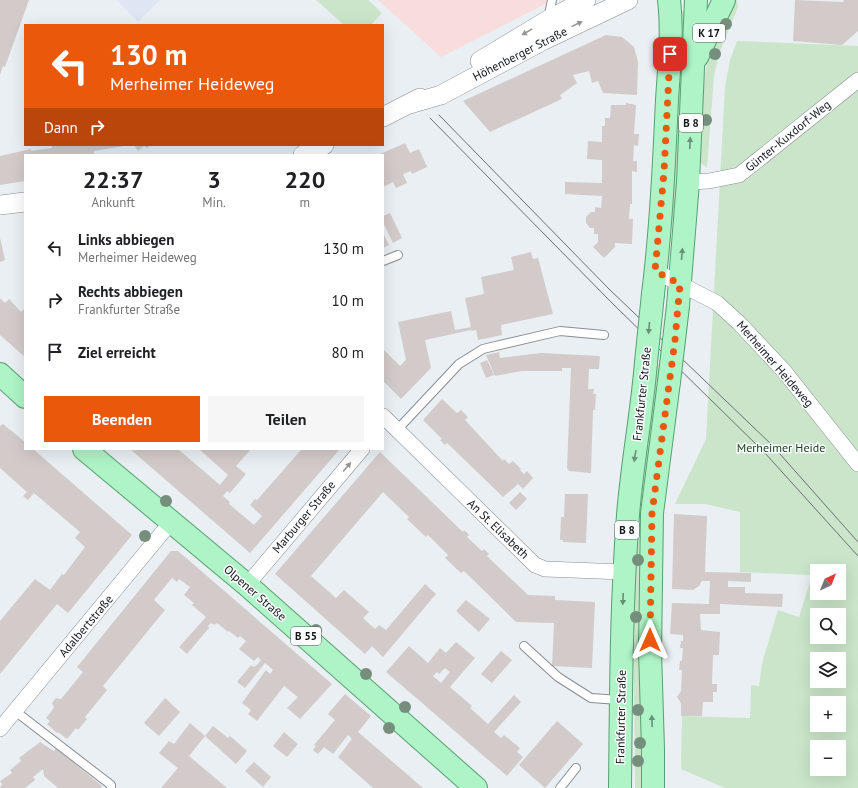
<!DOCTYPE html>
<html lang="de">
<meta charset="utf-8">
<style>
:root{--surface:#fff;--page:#f6f6f6;--text:#202124;--muted:#757577;--accent:#ea580c}
body{margin:0;font-family:"PT Sans",sans-serif;background:var(--page);color:var(--text);height:100vh;display:flex;flex-direction:column;font-size:15px;white-space:nowrap}
*{box-sizing:border-box;margin:0}
p{font-size:13px;color:var(--muted)}
.icon{flex:none;width:22px;height:22px;fill:none;stroke:currentColor;stroke-width:2;stroke-linecap:round;stroke-linejoin:round}
.map{position:relative;flex:1;overflow:hidden}
.panel{position:absolute;left:24px;top:154px;width:360px;height:296px;display:flex;flex-direction:column;background:var(--surface);border-radius:0px;box-shadow:0 4px 16px #0002}
.panel>*{flex:none}
.top-card{position:absolute;left:24px;top:24px;width:360px;height:122px;border-radius:0px;box-shadow:0 4px 16px #0002;background:#ea580c;color:#fff;overflow:hidden}
.needle{width:26px;rotate:43deg}
.tools{position:absolute;left:810px;top:564px;display:grid;gap:8px}
.tools a{display:grid;place-items:center;width:36px;height:36px;border-radius:0px;background:var(--surface);box-shadow:0 4px 16px #0002;font-size:20px}
.pin{position:absolute;display:grid;place-items:center;width:34px;height:34px;color:#fff;margin:-17px;border-radius:8px;box-shadow:0 2px 6px #0006}
.me{position:absolute;width:44px;margin:-22px;rotate:0deg;stroke-linejoin:round;filter:drop-shadow(0 0 3px #0008)}
.turn{display:flex;align-items:center;gap:14px;height:84px;padding:0 20px;font-size:18px}
.turn .icon{width:52px;height:52px;stroke-width:2.5}
.turn b{display:block;font-size:28px;line-height:34px}
.then{display:flex;align-items:center;height:38px;padding:0 20px;background:#0003;gap:8px;font-size:15px}
.eta{display:flex;justify-content:space-evenly;align-items:center;height:68px;text-align:center}
.eta b{font-size:24px;font-weight:800;line-height:28px}
.primary-button{display:flex;gap:8px;margin-top:auto;padding:8px 20px}
.primary-button a{flex:1;height:46px;border-radius:0px;background:var(--accent);color:#fff;font-size:16px;font-weight:800;line-height:46px;text-align:center}
.primary-button a+a{background:var(--page);color:var(--text)}
ul{padding:0;list-style:none}
li{display:flex;align-items:center;gap:12px;height:52px;padding:0 20px}
li div{flex:1}
li b{display:block;font-size:15px}
li em{font-style:normal}
.map>svg:first-child{display:block}
.built{fill:#dde6f2}
.industrial{fill:#f8dddc}
.green{fill:#cae5c9;fill-rule:evenodd}
.building{fill:#d2cbc9;fill-rule:evenodd}
.lines{fill:none;stroke-linecap:round;stroke-linejoin:round}
.service-casing{stroke:#898d92;stroke-width:10}
.minor-casing{stroke:#898d92;stroke-width:16}
.tertiary-casing{stroke:#898d92;stroke-width:20}
.primary-casing{stroke:#55a170;stroke-width:24}
.service{stroke:#fff;stroke-width:8}
.minor{stroke:#fff;stroke-width:15}
.tertiary{stroke:#fff;stroke-width:19}
.primary{stroke:#aef4c6;stroke-width:22}
.tram{stroke:#6c6f73;stroke-width:1}
.primary-bridge-casing{stroke:#55a170;stroke-width:24;stroke-linecap:butt}
.primary-bridge{stroke:#aef4c6;stroke-width:22}
.tree{fill:#768f7d}
.oneway{fill:#959697}
.oneway2{fill:#699078}
.route{stroke:#ea580c;stroke-width:7;stroke-dasharray:0 12.6}
.labels{text-anchor:middle;stroke-width:3;stroke-linejoin:round;paint-order:stroke}
.shield{fill:#fafcfe;stroke:#595b5d;stroke-width:1}
.shield-label{font-size:11px;font-weight:bold;fill:#141618}
.street-label{font-size:12px;fill:#141618;stroke:#fafcfe}
.park-label{font-size:12px;fill:#18411b;stroke:#fafcfe}
</style>
<div class="map">
<svg width="858" height="788" viewBox="0 0 858 788">
<rect width="100%" height="100%" fill="#eaeff4"/>
<path class="built" d="M117 0H160L138 22Z"/>
<path class="industrial" d="M378 0H553L441 57Z"/>
<g class="green">
<path d="M316 0H368L382 13 371 25H344Z"/>
<path d="M731 0H737L738 7 719 54 714 76 707 168 699 161C701 131 700 99 706 69 712 45 722 23 731 0Z"/>
<path d="M681 11H686L677 226 673 228 672 217Z"/>
<path d="M737 41 858 46V788H725L681 769 682 716 750 718 751 685 759 686 762 663 778 610 799 617 812 575 740 572V512L705 504H675L706 439 725 87 730 60ZM817 571H839V593H817ZM817 615H839V637H817ZM817 659H839V681H817ZM817 703H839V725H817ZM817 747H839V769H817Z"/>
<path d="M655 364H662L643 788H635C635 695 630 601 638 509 642 460 650 412 655 364Z"/>
</g>
<g class="building">
<path d="M0 0H29L5 67 3 66 0 75Z"/>
<path d="M795 0 843 2 844 0H858V31L842 45 793 41Z"/>
<path d="M606 35 622 37 634 47 638 62 637 95 603 93 598 81 592 83 589 71 573 75 577 83 560 95 562 99 490 132 463 101Z"/>
<path d="M626 103 636 105 634 134H639L638 146 634 145 633 161H637V172L632 171V204H630L629 219H633L632 244 615 243V247L604 258 593 247 598 242V234H594V228H590L586 223V217L591 212H595V207L601 208 602 196 565 194V182L602 183V160L587 159 588 141 602 142V126H605V118H610L611 105H626Z"/>
<path d="M405 143 410 153 419 149 427 167 412 174 411 171 403 174 407 183 396 188 393 182 383 187V155H378Z"/>
<path d="M52 145H124V146L94 151V155H25V181L0 185V156L31 149V151L52 148Z"/>
<path d="M134 145H151L147 148 144 146 138 151Z"/>
<path d="M390 213 402 238 393 243 383 222V216Z"/>
<path d="M383 233 389 245 383 248Z"/>
<path d="M0 238 5 260 0 262Z"/>
<path d="M531 252 533 259 538 258 553 314 501 325 502 335 478 340 476 330 472 331 471 330 425 340 431 368 401 399 383 381V349L400 366 406 360 398 322 451 311 455 330 471 327 465 298 484 294 481 277 514 270 511 257Z"/>
<path d="M0 298 5 303 9 299 21 312 25 308V357L0 335Z"/>
<path d="M499 352 500 358 541 353 600 356 599 369H589L588 389H594L593 394H596L595 410H593L591 473 569 471 567 468 571 368H562V371H522L495 376 486 355Z"/>
<path d="M487 360 494 375 486 378 480 363Z"/>
<path d="M442 399 457 413 461 410 468 417 465 420 503 461 504 459 509 464 513 461 521 469 520 470 524 474 527 471 533 478 523 489 518 484 503 497 447 443 445 445 440 440 442 439 423 420Z"/>
<path d="M3 424 25 442V449H33L132 535 68 613 57 604 0 674V621L35 579 50 590 62 574 64 575 85 547 75 538 80 532 34 493 28 500 23 496 27 492 0 468V426Z"/>
<path d="M130 449H178L220 485 228 475 199 449H251L236 466 246 474 230 493 227 491 223 496 230 502 229 504 254 525 262 516 250 505 255 499 257 500 302 449H340L250 553Z"/>
<path d="M380 452 463 532 464 530 469 535 467 537 482 551 484 549 489 554 487 556 528 595 555 596V600L595 602 592 668 552 666 554 623 516 622 464 571 461 573 445 558 448 555 428 535 426 537 407 519 409 517 383 492 311 576 336 598 344 590 369 612 363 618 375 629 379 625 386 630 425 584 436 594 383 657 372 646 365 654 275 574Z"/>
<path d="M520 492 527 499 516 510 509 503Z"/>
<path d="M565 494H588L586 543 563 542V540H560L561 517H564Z"/>
<path d="M674 514 707 516 705 572 751 573V582L728 581V587H745V593L783 594 782 607 720 604V614H700L701 630 720 632 719 655H713L712 684H717V692H713V702H703L702 716H681V703L677 697 681 691 682 670H679L680 661H682L683 648H680L681 641H683V635L670 634 672 603 709 604 710 581H702L699 586 693 590 672 589Z"/>
<path d="M171 551H178L332 684 300 719 287 708 298 697 284 686 257 721 248 714 251 710 242 703 266 670 270 674 273 670 265 663 245 688 237 682 251 665 253 667 257 665 261 660 258 657 254 661 239 649 246 641 240 636 238 638 229 631 228 632 217 623 214 625 211 623 208 626 209 628 187 654 179 647 206 617 192 605 194 603 184 595 190 587 179 579 177 582 172 578 154 600 165 610 103 686 107 690 85 717 87 719 78 730 76 728 67 739 58 732 57 733 47 724 50 721 46 718 54 708 52 703 56 698 61 699 83 672 77 667Z"/>
<path d="M466 600 490 619 479 632 456 611Z"/>
<path d="M456 642 475 658 450 687 472 706 470 708 488 724 514 695 521 702 494 732 501 738 504 735 520 748 517 752 523 757 507 776 386 672 409 646 428 663 440 648 446 653ZM445 668 450 672 441 683 433 676 437 672 439 674Z"/>
<path d="M501 651 512 660 492 683 481 674Z"/>
<path d="M345 694 371 716 358 732 423 788H373L338 757 352 739 348 735 333 754 324 747 318 754 313 750 316 746 314 745 335 720 328 714Z"/>
<path d="M165 698 180 712 159 736 144 723Z"/>
<path d="M557 721 583 744 545 788 519 765Z"/>
<path d="M190 723 205 736 189 756 227 788H161L178 768 159 753 169 741 174 744Z"/>
<path d="M213 726 228 738 230 736 247 751 236 764 205 736Z"/>
<path d="M284 732 298 744 287 757 273 746Z"/>
<path d="M40 742 54 751 56 748 102 786 101 788H58L44 776 43 769 33 777 35 780 25 788H0L2 784 0 781 12 773 10 770 21 761 19 758Z"/>
<path d="M254 762 271 777 263 787 245 771Z"/>
</g>
<g class="lines">
<g class="service-casing">
<g id="service">
<path d="M548 19 552 0"/>
<path d="M383 261 398 255"/>
<path d="M397 430 459 364 483 349 560 331 604 335"/>
<path d="M524 646 558 677 591 698 620 700"/>
<path d="M15 711 111 785V788"/>
<path d="M560 788 576 768"/>
</g>
</g>
<g class="minor-casing">
<g id="minor">
<path d="M688 182 709 181 739 175 858 80"/>
<path d="M655 271 717 303 739 323 784 371 858 464"/>
<path d="M383 416 535 565 545 569 624 572"/>
<path d="M247 585 362 449"/>
<path d="M0 729 171 522"/>
</g>
</g>
<g class="tertiary-casing">
<g id="tertiary">
<path d="M480 61 548 20 586 0"/>
<path d="M410 104 441 95 542 41 628 0"/>
<path d="M383 117 420 98"/>
<path d="M303 155 324 145"/>
<path d="M0 205 25 202"/>
</g>
</g>
<g class="primary-casing">
<g id="primary">
<path d="M697 57 724 0"/>
<path d="M653 294C661 229 664 165 667 100 669 67 673 33 669 0"/>
<path d="M678 306 688 182 696 0"/>
<path d="M0 374 25 397"/>
<path d="M84 449 247 585 476 788"/>
<path d="M620 788C621 697 621 606 628 515 632 464 642 413 646 362"/>
<path d="M653 788V749L650 651 652 513 669 382"/>
</g>
</g>
<use href="#service" class="service"/>
<use href="#minor" class="minor"/>
<use href="#tertiary" class="tertiary"/>
<use href="#primary" class="primary"/>
<g class="tram">
<path d="M439 115 609 289 772 445 858 542"/>
<path d="M430 118 611 302 764 452 858 556"/>
</g>
<g class="primary-bridge-casing">
<g id="primary-bridge">
<path d="M646 362 653 294"/>
<path d="M669 382 678 306"/>
</g>
</g>
<use href="#primary-bridge" class="primary-bridge"/>
</g>
<g class="tree">
<circle cx="726" cy="24" r="6"/>
<circle cx="715" cy="54" r="6"/>
<circle cx="706" cy="120" r="6"/>
<circle cx="166" cy="501" r="6"/>
<circle cx="145" cy="536" r="6"/>
<circle cx="638" cy="560" r="6"/>
<circle cx="636" cy="617" r="6"/>
<circle cx="316" cy="630" r="6"/>
<circle cx="366" cy="674" r="6"/>
<circle cx="405" cy="707" r="6"/>
<circle cx="638" cy="710" r="6"/>
<circle cx="389" cy="728" r="6"/>
<circle cx="640" cy="743" r="6"/>
<circle cx="638" cy="761" r="6"/>
</g>
<defs><path id="oneway-solid" d="M-6-.8H1V-3.2L6.5 0L1 3.2V.8H-6Z"/></defs>
<g class="oneway">
<use href="#oneway-solid" transform="translate(577 24) rotate(-26)"/>
<use href="#oneway-solid" transform="translate(527 32) rotate(149)"/>
<use href="#oneway-solid" transform="translate(347 467) rotate(-50)"/>
</g>
<g class="oneway2">
<use href="#oneway-solid" transform="translate(690 143) rotate(-88)"/>
<use href="#oneway-solid" transform="translate(682 254) rotate(-85)"/>
<use href="#oneway-solid" transform="translate(649 328) rotate(95)"/>
<use href="#oneway-solid" transform="translate(635 456) rotate(99)"/>
<use href="#oneway-solid" transform="translate(623 599) rotate(92)"/>
<use href="#oneway-solid" transform="translate(652 721) rotate(-92)"/>
</g>
<g class="lines">
<path class="route" d="M650 640 652 513 675 340 680 284 655 271 664 172 670 54"/>
</g>
<g class="labels">
<g class="shield">
<rect x="693" y="24" width="32" height="18" rx="3"/>
<rect x="679" y="114" width="24" height="18" rx="3"/>
<rect x="615" y="521" width="24" height="18" rx="3"/>
<rect x="291" y="627" width="30" height="18" rx="3"/>
</g>
<g class="shield-label">
<text x="709" y="37">K 17</text>
<text x="691" y="127">B 8</text>
<text x="627" y="534">B 8</text>
<text x="306" y="640">B 55</text>
</g>
<g class="street-label">
<text transform="translate(520 54) rotate(-27)" y="4">Höhenberger Straße</text>
<text transform="translate(788 136) rotate(-39)" y="4">Günter-Kuxdorf-Weg</text>
<text transform="translate(775 364) rotate(49)" y="4">Merheimer Heideweg</text>
<text transform="translate(642 394) rotate(-84)" y="4">Frankfurter Straße</text>
<text transform="translate(304 517) rotate(-50)" y="4">Marburger Straße</text>
<text transform="translate(498 529) rotate(44)" y="4">An St. Elisabeth</text>
<text transform="translate(255 593) rotate(41)" y="4">Olpener Straße</text>
<text transform="translate(86 626) rotate(-50)" y="4">Adalbertstraße</text>
<text transform="translate(621 717) rotate(-89)" y="4">Frankfurter Straße</text>
</g>
<g class="park-label">
<text x="781" y="452">Merheimer Heide</text>
</g>
</g>
</svg>
<div class="tools">
<a><svg class="needle" viewBox="-14 -14 28 28"><path d="M0-13l5 13h-10z" fill="#e53935"/><path d="M0 13l5-13h-10z" fill="#757577"/></svg></a>
<a><svg class="icon" aria-label="search" viewBox="0 0 24 24"><circle cx="10" cy="10" r="6"/><path d="M15 15l6 6"/></svg></a>
<a><svg class="icon" aria-label="layers" viewBox="0 0 24 24"><path d="M12 4l9 5-9 5-9-5zM3 14l9 5 9-5"/></svg></a>
<a>+</a>
<a>−</a>
</div>
<div class="pin" style="left:670px;top:54px;background:#d93025"><svg class="icon" aria-label="arrive" viewBox="0 0 24 24"><path d="M6 21V4h12l-3 4 3 4H6"/></svg></div>
<svg class="me" style="left:650px;top:640px" viewBox="-20 -20 40 40"><path d="M0-17L14 15 0 8-14 15z" fill="#ea580c" stroke="#fff" stroke-width="4"/></svg>
<div class="top-card">
<div class="turn"><svg class="icon" aria-label="left" viewBox="0 0 24 24"><path d="M17 20v-9H6M10 6l-5 5 5 5"/></svg><div><b>130 m</b>Merheimer Heideweg</div></div>
<div class="then">Dann<svg class="icon" aria-label="right" viewBox="0 0 24 24"><path d="M7 20v-9h11M14 6l5 5-5 5"/></svg></div>
</div>
<section class="panel">
<div class="eta">
<div><b>22:37</b><p>Ankunft</p></div>
<div><b>3</b><p>Min.</p></div>
<div><b>220</b><p>m</p></div>
</div>
<ul>
<li><svg class="icon" aria-label="left" viewBox="0 0 24 24"><path d="M17 20v-9H6M10 6l-5 5 5 5"/></svg><div><b>Links abbiegen</b><p>Merheimer Heideweg</p></div><em>130 m</em></li>
<li><svg class="icon" aria-label="right" viewBox="0 0 24 24"><path d="M7 20v-9h11M14 6l5 5-5 5"/></svg><div><b>Rechts abbiegen</b><p>Frankfurter Straße</p></div><em>10 m</em></li>
<li><svg class="icon" aria-label="arrive" viewBox="0 0 24 24"><path d="M6 21V4h12l-3 4 3 4H6"/></svg><div><b>Ziel erreicht</b></div><em>80 m</em></li>
</ul>
<div class="primary-button"><a>Beenden</a><a>Teilen</a></div>
</section>
</div>
